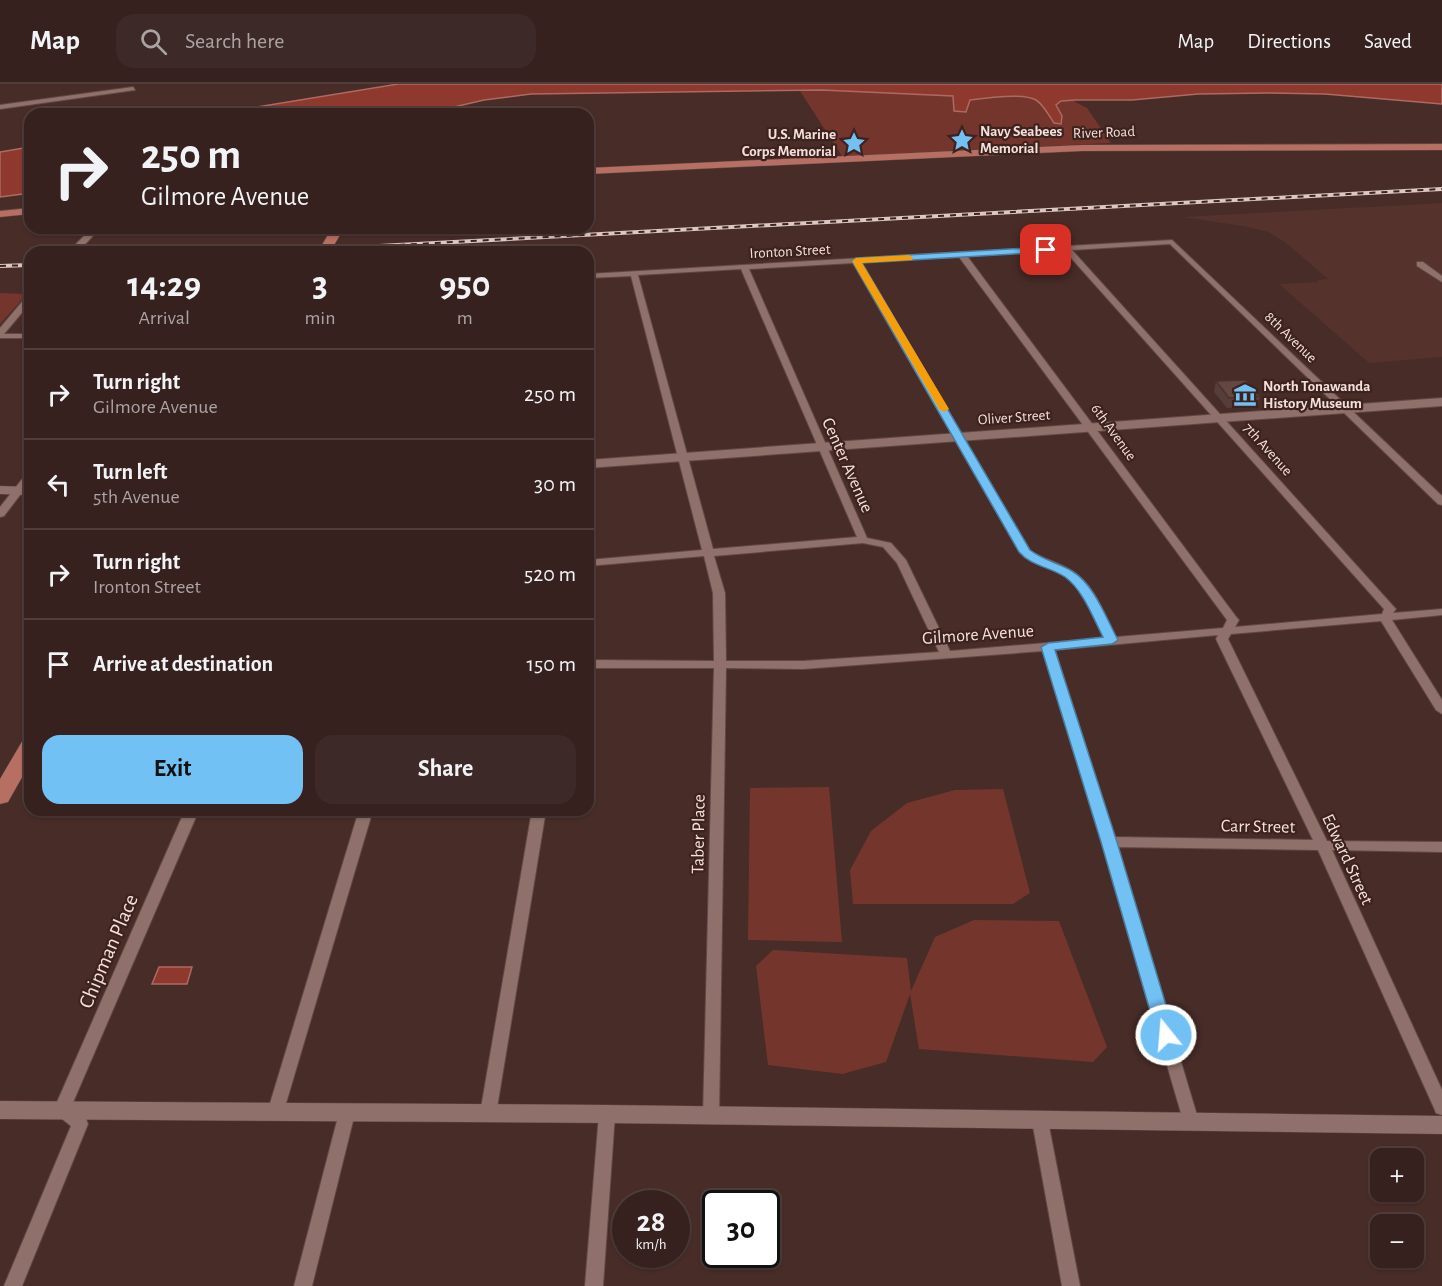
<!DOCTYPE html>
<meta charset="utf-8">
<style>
:root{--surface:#36211e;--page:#3d2927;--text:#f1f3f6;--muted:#aaa3a4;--line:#503e3c;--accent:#72c1f5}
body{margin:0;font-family:"Alegreya Sans",sans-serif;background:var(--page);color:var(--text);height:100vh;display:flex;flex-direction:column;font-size:22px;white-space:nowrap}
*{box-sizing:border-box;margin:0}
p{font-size:20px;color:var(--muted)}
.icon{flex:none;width:33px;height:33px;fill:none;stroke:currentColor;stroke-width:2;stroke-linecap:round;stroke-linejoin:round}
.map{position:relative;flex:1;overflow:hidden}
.drawer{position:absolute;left:24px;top:162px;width:570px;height:570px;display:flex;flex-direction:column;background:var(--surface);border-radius:18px;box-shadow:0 2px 4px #0004,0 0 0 2px var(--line)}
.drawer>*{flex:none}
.top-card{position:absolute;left:24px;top:24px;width:570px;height:126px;border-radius:18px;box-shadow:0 2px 4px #0004,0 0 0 2px var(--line);background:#36211e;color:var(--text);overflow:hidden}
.tools{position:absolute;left:1370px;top:1064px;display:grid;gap:12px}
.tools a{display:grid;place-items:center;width:54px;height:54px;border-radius:12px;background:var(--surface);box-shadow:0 2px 4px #0004,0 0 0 2px var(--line);font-size:30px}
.speed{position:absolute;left:612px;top:1106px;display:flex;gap:12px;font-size:30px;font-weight:700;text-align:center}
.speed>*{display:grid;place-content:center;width:78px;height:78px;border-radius:50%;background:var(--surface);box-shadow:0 2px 4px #0004,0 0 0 2px var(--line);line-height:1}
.speed small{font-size:15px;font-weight:400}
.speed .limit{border:3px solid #111;border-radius:9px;background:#fff;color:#111}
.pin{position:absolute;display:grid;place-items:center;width:51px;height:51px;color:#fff;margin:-26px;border-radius:12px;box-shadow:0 3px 9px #0006}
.me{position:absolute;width:66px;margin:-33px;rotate:343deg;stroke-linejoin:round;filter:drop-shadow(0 0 4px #0008)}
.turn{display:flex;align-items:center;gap:21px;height:126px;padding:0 18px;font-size:27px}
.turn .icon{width:78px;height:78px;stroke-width:2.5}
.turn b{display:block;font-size:42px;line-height:51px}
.eta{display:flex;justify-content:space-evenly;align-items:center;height:102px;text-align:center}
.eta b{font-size:36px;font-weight:600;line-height:42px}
.primary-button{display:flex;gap:12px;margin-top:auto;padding:12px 18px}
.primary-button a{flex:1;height:69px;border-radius:18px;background:var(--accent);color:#111;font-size:24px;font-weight:600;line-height:69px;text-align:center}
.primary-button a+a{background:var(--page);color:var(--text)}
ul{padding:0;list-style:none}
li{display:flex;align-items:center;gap:18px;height:90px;padding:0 18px;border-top:2px solid var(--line)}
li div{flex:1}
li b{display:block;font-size:22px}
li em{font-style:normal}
header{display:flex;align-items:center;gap:36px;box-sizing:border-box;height:84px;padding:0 30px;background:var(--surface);border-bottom:2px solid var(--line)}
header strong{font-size:28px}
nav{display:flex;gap:33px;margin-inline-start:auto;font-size:21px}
.search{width:420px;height:54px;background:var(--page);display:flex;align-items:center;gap:15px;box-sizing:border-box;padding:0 21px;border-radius:18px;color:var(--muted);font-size:22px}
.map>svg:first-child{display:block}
.built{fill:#55322c}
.green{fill:#74352d}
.water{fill:#8e382e;stroke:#ac6a62;stroke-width:1.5}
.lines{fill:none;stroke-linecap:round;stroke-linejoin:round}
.minor-casing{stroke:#604945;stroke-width:2}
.tertiary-casing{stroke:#604945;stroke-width:1}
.secondary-casing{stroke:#604945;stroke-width:2}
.primary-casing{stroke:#604945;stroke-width:1}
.minor{fill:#90706a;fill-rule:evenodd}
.tertiary{fill:#90706a;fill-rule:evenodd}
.secondary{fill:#90706a;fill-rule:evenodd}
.primary{fill:#b76e63;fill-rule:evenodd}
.rail-casing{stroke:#dbc7c3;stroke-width:4}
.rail{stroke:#3d221e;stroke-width:2;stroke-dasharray:6;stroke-linecap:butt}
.wall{fill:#573d39}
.building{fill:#654742;stroke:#47322e;stroke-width:1.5}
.route{fill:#72c1f5;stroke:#4a7d9f;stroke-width:1.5}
.slow{fill:#f59e0b}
.labels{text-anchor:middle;stroke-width:4.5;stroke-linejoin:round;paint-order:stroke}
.far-poi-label{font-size:15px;font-weight:bold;fill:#f3e0dd;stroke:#3d221e;text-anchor:start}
.far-street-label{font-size:15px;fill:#f3e0dd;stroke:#3d221e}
.street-label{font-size:18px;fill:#f3e0dd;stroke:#3d221e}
.near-street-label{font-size:21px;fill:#f3e0dd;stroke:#3d221e}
</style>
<header>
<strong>Map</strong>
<div class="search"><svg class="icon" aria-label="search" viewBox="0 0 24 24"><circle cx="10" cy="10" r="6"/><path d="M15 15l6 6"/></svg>Search here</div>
<nav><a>Map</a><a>Directions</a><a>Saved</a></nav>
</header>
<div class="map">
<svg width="1442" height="1202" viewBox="0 0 1442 1202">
<rect width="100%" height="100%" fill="#482c28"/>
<path class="built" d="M1442 119V273L1369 279 1279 200 1319 198 1317 196 1328 195 1285 158 1268 148 1248 143 1183 133Z"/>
<g class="green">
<path d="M822 6 953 12 965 28 970 16C984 14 1024 9 1036 16 1044 20 1049 31 1053 39L1061 40 1062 32 1056 21 1061 17 1075 16V18L1087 24 1111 59 842 72 800 7Z"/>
<path d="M0 209 27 210 0 240Z"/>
<path d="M829 703 842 858 748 856 750 704Z"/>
<path d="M1003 705 1030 809 1013 820H853L850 786 871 747 907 719 955 706Z"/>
<path d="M974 836 1059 837 1107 963 1093 978 919 965 910 910 886 978 842 990 768 981 756 882 773 866 907 874 911 907 935 853Z"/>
</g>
<g class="water">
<path d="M398 0H1442V20L1325 10 1268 9 1198 10 1132 16H1075L1061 17 1056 21 1062 32 1061 40 1054 39C1049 32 1044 21 1036 16 1024 9 984 14 970 16L966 28 954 27 953 12 822 6 531 10 484 16 424 30H215Z"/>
<path d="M30 63V109L0 113V68Z"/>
<path d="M159 883H192L187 900H152Z"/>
</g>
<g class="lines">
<g class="minor-casing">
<g id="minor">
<path d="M133 3 135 6 0 25V21Z"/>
<path d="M92 144H100L78 168H72V164Z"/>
<path d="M1172 156 1442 412V421L1438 420 1170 160 1072 166 1394 523 1396 525 1393 529 1442 525V531L1392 536 1442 616V630L1436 626 1381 537 1231 550 1228 555 1327 757 1442 758V768L1332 766 1442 1006V1031L1436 1029 1434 1024 1318 766 1117 763 1199 1038 1197 1043 1191 1045 1185 1043 1102 758 1043 567 803 585 726 584 719 1033 717 1038 711 1040 705 1038 703 1033 714 584H588V576L714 577 713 509 704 472 588 482V476L702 466 631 192 588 194V190ZM1064 166 1384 525 1382 530 1235 543 1239 536 1237 534 967 172ZM959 173 1227 536 1223 544 1116 553C1104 531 1095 501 1072 487 1059 478 1042 475 1029 466L861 178ZM853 179 1020 468C1032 481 1051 482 1065 492 1086 506 1094 533 1105 554L950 567 906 476 891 459 867 454 749 185ZM741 185 857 453 713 465 638 191ZM863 459 883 463 897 479 939 568 803 577H726L725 509 714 472ZM1218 551 1216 555 1313 756 1114 753 1055 566Z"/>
<path d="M1417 178H1423L1442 192V198L1417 182Z"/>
<path d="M27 212H30V219L4 250H30V254H0V244Z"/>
<path d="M30 388V398L4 432 0 433V423L27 389Z"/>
<path d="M185 726H199L71 1023 86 1035 88 1040 22 1202H4L71 1042 56 1030 54 1025Z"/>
<path d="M359 726H373L284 1026 282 1031 276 1033 270 1031 268 1026Z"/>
<path d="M532 726H546L496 1030 494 1035 488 1037 482 1035 480 1030Z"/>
<path d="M347 1022 353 1024 355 1029 312 1202H294L339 1029 341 1024Z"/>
<path d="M607 1023 613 1025 615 1030 603 1202H585L599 1030 601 1025Z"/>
<path d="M1040 1030 1046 1032 1048 1037 1080 1202H1062L1032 1037 1034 1032Z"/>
</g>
</g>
<g class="tertiary-casing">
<g id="tertiary">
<path d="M0 402 30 403V411L0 410Z"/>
<path d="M0 1017 607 1021 1442 1032V1050L607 1039 0 1035Z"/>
</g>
</g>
<g class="secondary-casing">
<path id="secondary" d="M1442 314V322L588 384V376Z"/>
</g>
<g class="primary-casing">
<g id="primary">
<path d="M1442 60V66L1082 67 588 90V84L1082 61Z"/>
<path d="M30 124V130L0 133V127Z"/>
<path d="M332 144H344L330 168H318Z"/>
<path d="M30 654V679L8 718 0 720V695L23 656Z"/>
</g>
</g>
<use href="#minor" class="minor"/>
<use href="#tertiary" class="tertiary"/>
<use href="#secondary" class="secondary"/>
<use href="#primary" class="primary"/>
<g class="rail-casing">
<g id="rail">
<path d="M267 168 1442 105"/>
<path d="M0 182 30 181"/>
</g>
</g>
<use href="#rail" class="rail"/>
</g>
<path class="wall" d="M1216 297 1260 312 1257 323 1227 324 1214 308Z"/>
<path class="building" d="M1246 296 1260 312 1229 314 1216 297Z"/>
<path class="route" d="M1046 163 1050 166 1049 168 862 179 1030 466C1043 476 1058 479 1072 487 1094 500 1106 534 1118 556L1112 560 1055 566 1117 758 1175 951 1172 956 1166 958 1160 956 1157 951 1101 758 1041 563 1048 559 1103 553C1093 534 1083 506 1065 493 1050 483 1031 482 1019 468L852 177 856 174Z"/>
<path class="slow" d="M909 171 913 174 912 176 862 179 949 325 944 328 939 325 852 177 856 174Z"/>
<defs>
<g id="sight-bare" transform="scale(1.8)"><path d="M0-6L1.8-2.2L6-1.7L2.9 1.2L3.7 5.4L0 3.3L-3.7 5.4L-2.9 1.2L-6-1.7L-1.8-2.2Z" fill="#72c1f5" stroke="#3d221e" stroke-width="2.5" paint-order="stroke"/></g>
<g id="museum-bare" transform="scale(1.8)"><path d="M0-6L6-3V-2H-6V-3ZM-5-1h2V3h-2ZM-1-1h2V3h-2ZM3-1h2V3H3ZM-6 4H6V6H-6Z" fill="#72c1f5" stroke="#3d221e" stroke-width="2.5" paint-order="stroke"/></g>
</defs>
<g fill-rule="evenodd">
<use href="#sight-bare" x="962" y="56"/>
<use href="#sight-bare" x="854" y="59"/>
<use href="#museum-bare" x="1245" y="311"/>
</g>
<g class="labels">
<g class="far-poi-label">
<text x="980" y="52">Navy Seabees<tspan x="980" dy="17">Memorial</tspan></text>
<text x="836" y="55" text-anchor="end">U.S. Marine<tspan x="836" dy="17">Corps Memorial</tspan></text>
<text x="1263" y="307">North Tonawanda<tspan x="1263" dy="17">History Museum</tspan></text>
</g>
<g class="far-street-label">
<text transform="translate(1104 48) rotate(-2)" y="5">River Road</text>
<text transform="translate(790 167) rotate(-3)" y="5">Ironton Street</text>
<text transform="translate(1291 253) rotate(44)" y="5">8th Avenue</text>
<text transform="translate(1014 333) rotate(-4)" y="5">Oliver Street</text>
<text transform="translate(1114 348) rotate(54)" y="5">6th Avenue</text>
<text transform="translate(1268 365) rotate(48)" y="5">7th Avenue</text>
</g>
<g class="street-label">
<text transform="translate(848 381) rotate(66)" y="6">Center Avenue</text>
<text transform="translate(978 550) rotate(-4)" y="6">Gilmore Avenue</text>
<text transform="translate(1258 742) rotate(1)" y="6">Carr Street</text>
<text transform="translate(698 750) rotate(-89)" y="6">Taber Place</text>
<text transform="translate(1348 775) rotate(65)" y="6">Edward Street</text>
</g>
<g class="near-street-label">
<text transform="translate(108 867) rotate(-67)" y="7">Chipman Place</text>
</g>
</g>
</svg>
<div class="tools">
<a>+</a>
<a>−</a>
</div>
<div class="speed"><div>28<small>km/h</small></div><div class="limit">30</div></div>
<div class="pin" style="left:1046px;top:166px;background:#d93025"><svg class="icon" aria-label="arrive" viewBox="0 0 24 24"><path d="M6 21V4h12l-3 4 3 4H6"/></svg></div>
<svg class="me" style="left:1166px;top:951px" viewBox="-20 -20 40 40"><circle r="17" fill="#72c1f5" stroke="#fff" stroke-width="3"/><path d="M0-11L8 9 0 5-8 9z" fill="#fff"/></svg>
<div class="top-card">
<div class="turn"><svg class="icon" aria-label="right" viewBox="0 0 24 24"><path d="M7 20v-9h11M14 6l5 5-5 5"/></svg><div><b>250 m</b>Gilmore Avenue</div></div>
</div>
<section class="drawer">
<div class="eta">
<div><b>14:29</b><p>Arrival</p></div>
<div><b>3</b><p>min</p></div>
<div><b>950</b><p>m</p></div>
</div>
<ul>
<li><svg class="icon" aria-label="right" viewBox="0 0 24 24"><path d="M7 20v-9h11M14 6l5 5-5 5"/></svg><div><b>Turn right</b><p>Gilmore Avenue</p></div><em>250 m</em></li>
<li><svg class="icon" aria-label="left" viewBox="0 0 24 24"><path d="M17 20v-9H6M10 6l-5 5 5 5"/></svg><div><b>Turn left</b><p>5th Avenue</p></div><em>30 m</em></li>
<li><svg class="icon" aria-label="right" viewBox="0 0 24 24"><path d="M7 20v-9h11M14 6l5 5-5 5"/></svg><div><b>Turn right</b><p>Ironton Street</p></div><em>520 m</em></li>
<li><svg class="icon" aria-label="arrive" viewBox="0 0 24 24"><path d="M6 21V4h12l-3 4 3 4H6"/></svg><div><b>Arrive at destination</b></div><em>150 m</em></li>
</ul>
<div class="primary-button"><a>Exit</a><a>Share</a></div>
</section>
</div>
